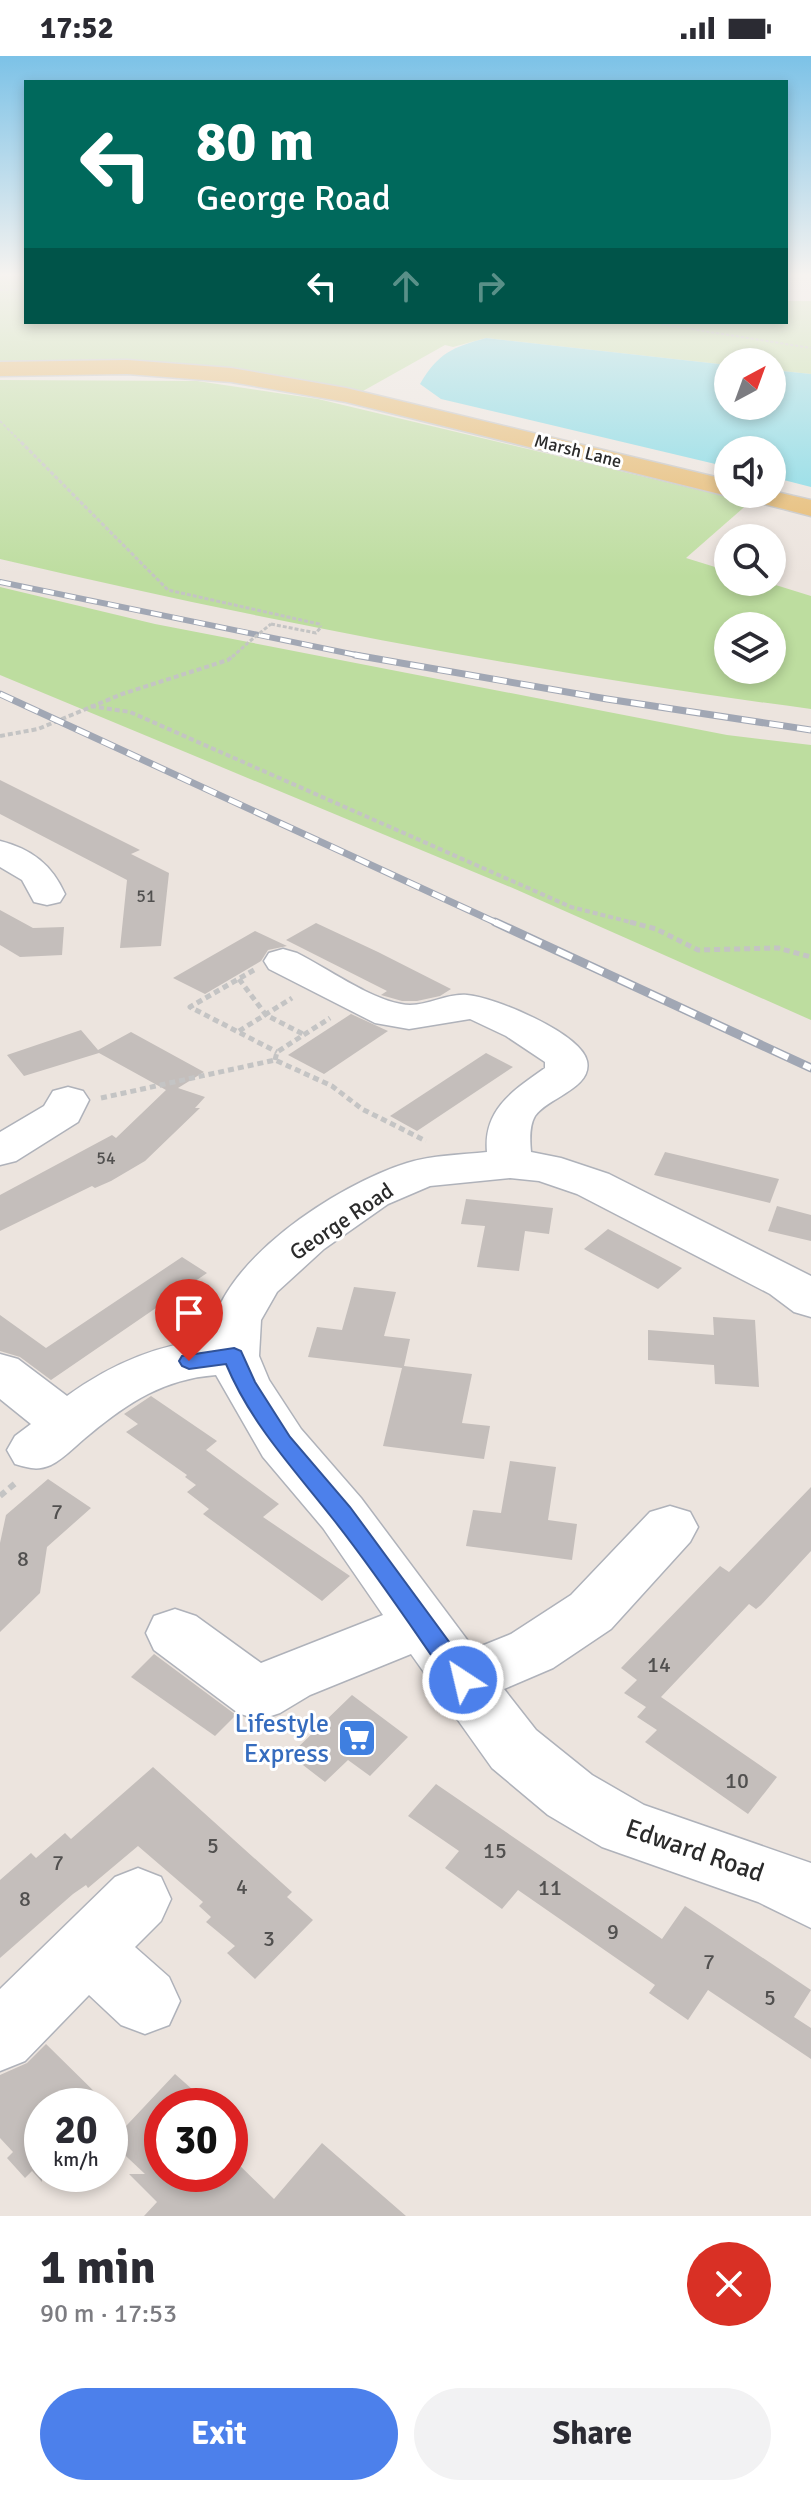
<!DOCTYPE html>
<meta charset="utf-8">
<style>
:root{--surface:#fff;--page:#f2f2f3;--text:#2b2b33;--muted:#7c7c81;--accent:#4c80eb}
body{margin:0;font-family:Signika,sans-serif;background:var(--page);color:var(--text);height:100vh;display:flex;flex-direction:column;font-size:30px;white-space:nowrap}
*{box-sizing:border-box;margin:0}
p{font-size:26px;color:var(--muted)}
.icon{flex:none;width:44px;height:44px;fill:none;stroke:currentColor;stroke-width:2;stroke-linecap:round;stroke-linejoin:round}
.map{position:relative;height:2160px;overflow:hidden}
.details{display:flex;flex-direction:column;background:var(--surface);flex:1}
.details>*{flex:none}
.guide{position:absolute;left:24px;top:24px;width:764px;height:244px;border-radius:0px;box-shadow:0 4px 12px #0003;background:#00695c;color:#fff;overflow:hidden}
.needle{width:52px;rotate:41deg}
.tools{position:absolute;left:714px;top:292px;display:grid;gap:16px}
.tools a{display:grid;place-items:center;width:72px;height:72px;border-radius:50%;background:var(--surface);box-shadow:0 4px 12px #0003;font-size:40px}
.speed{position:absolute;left:24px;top:2032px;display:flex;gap:16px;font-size:40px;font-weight:700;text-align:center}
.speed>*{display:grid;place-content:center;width:104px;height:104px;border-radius:50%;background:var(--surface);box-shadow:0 4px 12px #0003;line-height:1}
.speed small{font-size:20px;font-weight:400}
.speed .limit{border:12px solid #d22;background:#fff;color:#111}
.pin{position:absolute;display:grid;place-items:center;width:68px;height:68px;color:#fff;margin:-82px -34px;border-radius:50% 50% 50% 0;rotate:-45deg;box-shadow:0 0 8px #0007}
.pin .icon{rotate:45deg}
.me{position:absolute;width:88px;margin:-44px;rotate:325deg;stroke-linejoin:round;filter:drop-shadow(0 0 6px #0008)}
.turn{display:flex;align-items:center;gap:28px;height:168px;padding:0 40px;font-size:36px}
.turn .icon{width:104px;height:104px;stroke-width:2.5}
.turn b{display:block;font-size:56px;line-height:68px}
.lanes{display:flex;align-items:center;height:76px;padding:0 40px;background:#0003;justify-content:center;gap:40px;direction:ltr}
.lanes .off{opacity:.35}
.round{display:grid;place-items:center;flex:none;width:84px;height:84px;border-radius:42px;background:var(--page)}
.head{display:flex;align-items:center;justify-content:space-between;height:136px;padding:0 40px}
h1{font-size:48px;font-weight:700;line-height:60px}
.action{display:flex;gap:16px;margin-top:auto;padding:16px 40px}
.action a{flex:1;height:92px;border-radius:48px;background:var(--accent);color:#fff;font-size:32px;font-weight:700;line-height:92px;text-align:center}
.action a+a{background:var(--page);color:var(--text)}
.status{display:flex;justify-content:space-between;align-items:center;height:56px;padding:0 40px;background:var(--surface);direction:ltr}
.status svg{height:22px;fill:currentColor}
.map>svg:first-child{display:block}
.green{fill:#bddd9f;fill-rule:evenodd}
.water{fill:#7ad8e5}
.building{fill:#c4bebb}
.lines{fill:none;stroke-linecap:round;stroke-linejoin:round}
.minor-casing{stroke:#afb2ba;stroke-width:3}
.major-casing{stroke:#c4c4c4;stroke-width:3}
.path-far4{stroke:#c4c4c4;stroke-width:2;stroke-dasharray:3 2;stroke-linecap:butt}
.path-far3{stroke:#c4c4c4;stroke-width:3;stroke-dasharray:4 2;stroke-linecap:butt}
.path-far2{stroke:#c4c4c4;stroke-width:4;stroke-dasharray:5 3;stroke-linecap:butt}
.path-far1{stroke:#c4c4c4;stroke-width:5;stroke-dasharray:6 4;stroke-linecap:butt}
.path{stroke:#c4c4c4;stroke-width:6;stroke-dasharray:7 5;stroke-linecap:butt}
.minor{fill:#fff;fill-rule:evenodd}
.major{fill:#e5b76a;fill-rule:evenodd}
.rail-far2-casing{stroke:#a1a7b4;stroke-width:6}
.rail-far1-casing{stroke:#a1a7b4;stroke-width:7}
.rail-casing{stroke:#a1a7b4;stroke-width:9}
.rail-far2{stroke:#fff;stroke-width:4;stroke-dasharray:11;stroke-linecap:butt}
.rail-far1{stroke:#fff;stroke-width:5;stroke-dasharray:14;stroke-linecap:butt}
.rail{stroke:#fff;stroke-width:6;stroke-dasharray:17;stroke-linecap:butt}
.path-bridge{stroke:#c4c4c4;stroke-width:3;stroke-dasharray:4 2;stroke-linecap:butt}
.route{fill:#4c80eb;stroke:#315399;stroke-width:2}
.labels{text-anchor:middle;stroke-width:6;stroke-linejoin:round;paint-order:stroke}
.far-street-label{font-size:18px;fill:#2b2b2b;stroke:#fff}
.number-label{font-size:18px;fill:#51504f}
.street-label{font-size:22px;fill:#2b2b2b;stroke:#fff}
.near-number-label{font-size:22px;fill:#51504f}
.near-shop-label{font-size:26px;fill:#366cbe;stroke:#fff;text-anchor:end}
.near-street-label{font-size:26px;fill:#2b2b2b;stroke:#fff}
</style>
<div class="status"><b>17:52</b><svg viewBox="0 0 49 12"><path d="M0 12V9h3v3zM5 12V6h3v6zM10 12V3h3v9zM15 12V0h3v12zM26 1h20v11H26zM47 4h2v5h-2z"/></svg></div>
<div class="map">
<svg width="811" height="2160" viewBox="0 0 811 2160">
<rect width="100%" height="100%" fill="#ece4de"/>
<g class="green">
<path d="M0 218H26V266H786V245H811V318L772 314V306H728V309L486 282 453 291 445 289 363 335 241 313 148 307 0 306Z"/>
<path d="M0 324 197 325 318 343 750 446 686 502 728 515V526H766L811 540V653C538 617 268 566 0 503ZM772 570V614H728V570Z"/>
<path d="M0 531 155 568 727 679 811 689V964L515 833 0 619Z"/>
</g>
<path class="water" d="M486 282 728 309V350H772V314L811 318V431L772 421V394H728V411L441 343 420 328C438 297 453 291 486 282Z"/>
<g class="building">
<path d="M0 724 140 794 131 798 169 817 161 890 120 892 127 824 0 758Z"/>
<path d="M0 854 33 872 64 871 62 899 20 901 0 889Z"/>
<path d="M316 867 378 896 451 933 440 940 417 945H402L381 939 387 935 286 884Z"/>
<path d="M255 875 287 890 268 894 261 905 205 938 173 922Z"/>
<path d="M351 958 388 975 324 1018 288 999Z"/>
<path d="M81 974 98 994 131 976 204 1016 178 1032 205 1041 195 1052H200L145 1105 111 1125 95 1132 92 1130 0 1175V1139L112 1079 116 1082 166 1034 99 997 24 1020 7 999Z"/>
<path d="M486 997 513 1011 417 1075 390 1060Z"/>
<path d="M665 1096 779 1123 770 1147 654 1119Z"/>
<path d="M466 1143 553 1152 549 1178 525 1175 519 1215 477 1211 485 1170 461 1168Z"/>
<path d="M777 1150 811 1159V1185L768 1175Z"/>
<path d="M608 1173 682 1212 658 1233 584 1193Z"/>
<path d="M182 1201 207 1217 51 1324 20 1301 0 1295V1259L46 1292Z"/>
<path d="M354 1231 396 1236 384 1280 410 1283 404 1310 472 1318 462 1367 490 1370 484 1403 383 1390 402 1312 308 1301 317 1271 342 1274Z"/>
<path d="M713 1261 755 1264 759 1331 715 1328 714 1309 648 1304V1274L714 1279Z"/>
<path d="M151 1340 217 1385 206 1394 279 1448 263 1461 350 1520 322 1545 203 1458 209 1453 187 1436 196 1429 185 1421 187 1419 126 1376 138 1368 124 1358Z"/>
<path d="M510 1405 556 1411 548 1464 577 1468 572 1504 466 1490 473 1454 501 1457Z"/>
<path d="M48 1423 91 1452 47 1491 40 1537 0 1576V1487L6 1459Z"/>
<path d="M811 1431V1495L761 1549 756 1553 749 1548 661 1641 777 1721 748 1758 645 1686 657 1674 637 1661 646 1651 624 1637 637 1624 621 1612 720 1510 729 1516Z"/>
<path d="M154 1598 236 1659 215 1680 131 1621Z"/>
<path d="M352 1639 408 1681 370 1720 348 1704 325 1726 290 1699Z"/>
<path d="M153 1711 292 1836 287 1841 313 1864 255 1923 227 1897 235 1890 206 1866 211 1861 199 1850 203 1846 138 1790 88 1832 86 1829 73 1838 0 1902V1824L31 1797 36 1802 65 1777 71 1783Z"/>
<path d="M436 1728 662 1883 685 1850 811 1934 794 1961 811 1972V2003L708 1934 688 1964 649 1937 655 1929 518 1834 502 1853 445 1812 459 1795 408 1760Z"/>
<path d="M46 1988 109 2050H42V2126L32 2115 25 2122 7 2102 13 2096 0 2082V2019L27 2007Z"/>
<path d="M175 2018 211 2050H162V2118H230V2100L274 2143 322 2087 406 2160H144L157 2146 129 2118H145L111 2086Z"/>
</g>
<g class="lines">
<g class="minor-casing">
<g id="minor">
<path d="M0 785C32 793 52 809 65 838L60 846 47 849 34 846 22 824 0 811Z"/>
<path d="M283 893 297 897C327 912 368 942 401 948 423 953 445 937 467 939 494 941 581 977 587 1005 593 1032 547 1042 535 1060 529 1070 530 1085 531 1096L561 1102 609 1118 811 1220V1261L794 1256 770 1238 577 1138 539 1125 510 1122 430 1130 388 1148 324 1193 277 1236 261 1264 259 1300 269 1324 301 1373 361 1442 474 1593 511 1578 571 1539 650 1456 670 1450 690 1456 698 1471 690 1486 611 1573 553 1612 504 1633 536 1674 592 1719 644 1749 811 1807V1872L758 1846 602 1791 548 1759 492 1712 411 1598 310 1639 280 1657 259 1664 238 1657 154 1594 146 1577 154 1560 175 1553 196 1560 261 1607 383 1559 323 1472 263 1401 216 1319C164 1323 129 1346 90 1378 78 1387 65 1402 51 1409 37 1415 29 1412 15 1408L7 1394 15 1380 31 1368 0 1343V1298L18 1303 67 1340C110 1309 156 1288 210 1284 215 1207 339 1128 407 1107 432 1099 461 1099 487 1096 483 1053 514 1034 545 1012V1006L506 980 470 963 409 973 375 967 269 913 264 905 269 897Z"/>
<path d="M68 1031 83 1035 89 1044 78 1066 16 1105 0 1109V1076L44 1050 53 1035Z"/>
<path d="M138 1812 161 1821 171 1843 161 1865 135 1891 169 1921 180 1945 169 1969 145 1978 121 1969 89 1939 25 2005 0 2015V1933L115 1821Z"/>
</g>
</g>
<g class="major-casing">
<g id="major">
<path d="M127 304 231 312 346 332 728 424V438H734L728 440 346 346 231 326 127 318 0 320V306Z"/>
<path d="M772 435 811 444V460L745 443 741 438H772Z"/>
</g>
</g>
<g class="path-far4">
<path d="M0 234 26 233"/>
<path d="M647 266 811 292"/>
<path d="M0 365 23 388"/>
</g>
<g class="path-far3">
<path d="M21 386 168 534 319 568 321 571"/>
<path d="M271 568 316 577 321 571"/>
<path d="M232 601 250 585"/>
</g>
<g class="path-far2">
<path d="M91 650 130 656 571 851 638 868"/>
<path d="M0 680 38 673 122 638 228 604 234 599"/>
</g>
<g class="path-far1">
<path d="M630 866 656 873 698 894 778 892 811 901"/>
<path d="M254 914 190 951 277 996"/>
<path d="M239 923 266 959 303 978"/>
<path d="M239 975 292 942"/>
<path d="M275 1004 277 996 330 962"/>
<path d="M101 1042 275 1004 332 1030 362 1053 426 1085"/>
</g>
<path class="path" d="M0 1440 18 1425"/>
<use href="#minor" class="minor"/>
<use href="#major" class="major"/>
<g class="rail-far2-casing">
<path id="rail-far2" d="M0 526 366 601"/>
</g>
<g class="rail-far1-casing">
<g id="rail-far1">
<path d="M355 599 607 643 811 674"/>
<path d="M0 638 499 868"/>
</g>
</g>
<g class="rail-casing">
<path id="rail" d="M495 866 811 1012"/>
</g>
<use href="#rail-far2" class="rail-far2"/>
<use href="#rail-far1" class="rail-far1"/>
<use href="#rail" class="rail"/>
<path class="path-bridge" d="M250 585 271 568"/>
</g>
<linearGradient id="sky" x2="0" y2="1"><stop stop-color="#7cc2e7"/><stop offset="0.42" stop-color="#f6f3f0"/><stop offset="1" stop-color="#f6f3f0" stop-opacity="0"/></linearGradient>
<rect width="811" height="521" fill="url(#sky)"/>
<path class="route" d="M234 1292 241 1295 255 1326 290 1381 350 1451 472 1617 475 1624 472 1632 463 1635 454 1632C414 1575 376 1517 333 1463 294 1413 251 1368 226 1308L189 1313 182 1310 179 1305 182 1300Z"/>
<defs>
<g id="supermarket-square" transform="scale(2)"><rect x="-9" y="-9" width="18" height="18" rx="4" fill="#3f7fe0" stroke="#fff"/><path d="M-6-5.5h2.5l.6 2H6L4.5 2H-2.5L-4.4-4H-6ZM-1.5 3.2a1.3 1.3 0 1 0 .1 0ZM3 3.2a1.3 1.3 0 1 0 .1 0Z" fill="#fff"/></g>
</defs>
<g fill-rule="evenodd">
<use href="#supermarket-square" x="357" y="1682"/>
</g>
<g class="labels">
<g class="far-street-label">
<text transform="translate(578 395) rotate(14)" y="6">Marsh Lane</text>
</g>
<g class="number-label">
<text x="146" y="846">51</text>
<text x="106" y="1108">54</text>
</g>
<g class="street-label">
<text transform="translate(341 1165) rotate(-34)" y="8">George Road</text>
</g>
<g class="near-number-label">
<text x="57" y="1463">7</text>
<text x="23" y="1510">8</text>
<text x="659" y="1616">14</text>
<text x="737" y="1732">10</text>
<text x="213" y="1797">5</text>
<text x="495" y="1802">15</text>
<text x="58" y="1814">7</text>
<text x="242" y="1838">4</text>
<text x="550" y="1839">11</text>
<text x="25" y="1850">8</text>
<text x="613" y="1883">9</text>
<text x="269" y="1890">3</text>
<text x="709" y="1913">7</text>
<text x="770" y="1949">5</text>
</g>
<g class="near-shop-label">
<text x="329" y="1676">Lifestyle<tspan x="329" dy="30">Express</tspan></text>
</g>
<g class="near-street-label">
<text transform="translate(695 1794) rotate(19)" y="9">Edward Road</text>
</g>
</g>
</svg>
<div class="tools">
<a><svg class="needle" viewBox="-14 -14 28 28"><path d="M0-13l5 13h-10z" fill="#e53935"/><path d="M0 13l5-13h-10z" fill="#7c7c81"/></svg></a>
<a><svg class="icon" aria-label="sound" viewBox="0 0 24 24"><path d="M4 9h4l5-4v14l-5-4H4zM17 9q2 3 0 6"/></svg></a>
<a><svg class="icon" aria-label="search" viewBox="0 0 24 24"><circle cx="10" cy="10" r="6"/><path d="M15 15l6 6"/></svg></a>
<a><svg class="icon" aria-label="layers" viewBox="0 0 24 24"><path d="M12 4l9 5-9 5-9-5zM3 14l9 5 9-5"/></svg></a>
</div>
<div class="speed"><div>20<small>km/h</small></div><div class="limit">30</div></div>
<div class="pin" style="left:189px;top:1305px;background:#d93025"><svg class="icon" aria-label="arrive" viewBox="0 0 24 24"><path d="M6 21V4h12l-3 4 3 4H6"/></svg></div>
<svg class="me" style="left:463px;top:1624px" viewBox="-20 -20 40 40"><circle r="17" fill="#4c80eb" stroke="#fff" stroke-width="3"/><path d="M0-11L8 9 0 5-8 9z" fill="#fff"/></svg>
<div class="guide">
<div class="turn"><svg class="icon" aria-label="left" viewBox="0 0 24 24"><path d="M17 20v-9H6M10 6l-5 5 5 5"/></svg><div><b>80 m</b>George Road</div></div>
<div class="lanes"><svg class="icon" aria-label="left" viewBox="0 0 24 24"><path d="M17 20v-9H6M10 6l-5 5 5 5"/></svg><svg class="icon off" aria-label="ahead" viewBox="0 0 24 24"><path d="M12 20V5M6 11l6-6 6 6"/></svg><svg class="icon off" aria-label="right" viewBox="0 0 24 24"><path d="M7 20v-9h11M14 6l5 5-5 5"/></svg></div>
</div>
</div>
<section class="details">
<div class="head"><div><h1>1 min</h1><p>90 m · 17:53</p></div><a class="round" style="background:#d93025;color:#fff"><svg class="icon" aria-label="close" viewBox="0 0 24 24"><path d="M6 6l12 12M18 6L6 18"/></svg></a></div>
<div class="action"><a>Exit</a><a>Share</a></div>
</section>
